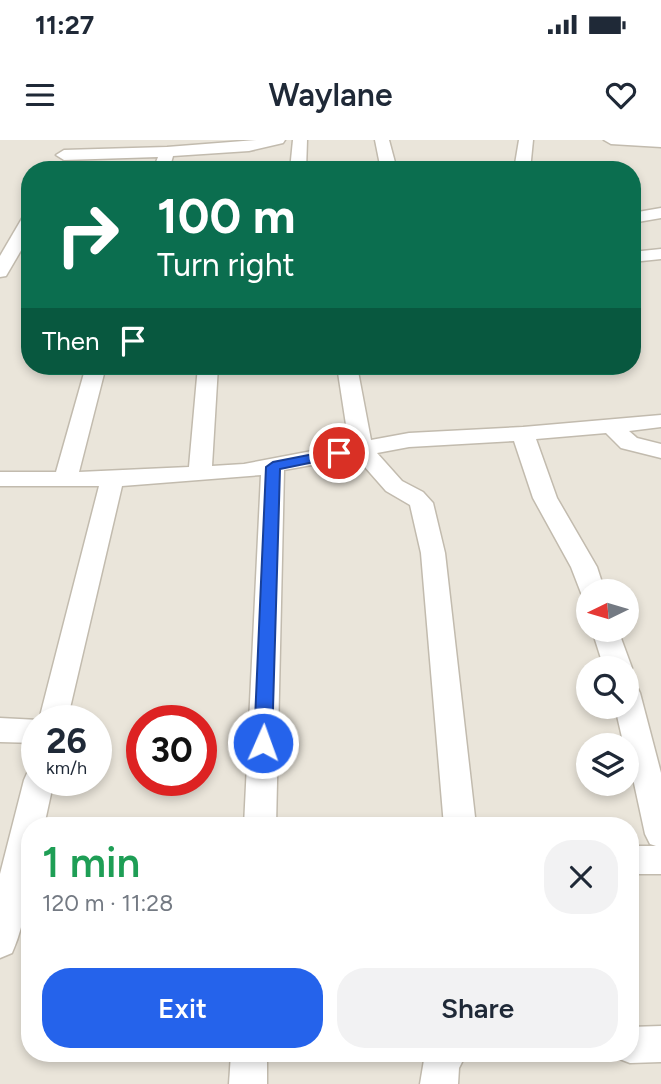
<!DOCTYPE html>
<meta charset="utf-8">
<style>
:root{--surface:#fff;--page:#f2f2f3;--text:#1f2937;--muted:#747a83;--accent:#2563eb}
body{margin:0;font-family:Figtree,sans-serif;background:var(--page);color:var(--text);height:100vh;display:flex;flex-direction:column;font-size:26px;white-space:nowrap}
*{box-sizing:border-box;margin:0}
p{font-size:23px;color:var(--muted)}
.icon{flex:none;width:38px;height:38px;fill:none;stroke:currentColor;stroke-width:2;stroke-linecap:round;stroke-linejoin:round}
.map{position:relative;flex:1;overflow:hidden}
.panel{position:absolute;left:21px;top:677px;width:618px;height:245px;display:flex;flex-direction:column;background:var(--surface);border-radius:28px;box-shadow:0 4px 10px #0003}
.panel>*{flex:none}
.guide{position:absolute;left:21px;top:21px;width:620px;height:214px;border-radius:28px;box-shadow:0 4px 10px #0003;background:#0b6e4f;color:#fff;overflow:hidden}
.needle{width:46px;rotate:265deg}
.tools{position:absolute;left:576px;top:439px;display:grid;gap:14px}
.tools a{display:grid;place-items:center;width:63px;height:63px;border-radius:50%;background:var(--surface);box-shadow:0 4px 10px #0003;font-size:35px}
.speed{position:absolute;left:21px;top:565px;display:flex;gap:14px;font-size:35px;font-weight:700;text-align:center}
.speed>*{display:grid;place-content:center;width:91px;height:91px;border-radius:50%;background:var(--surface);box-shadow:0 4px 10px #0003;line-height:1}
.speed small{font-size:18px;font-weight:400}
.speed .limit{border:10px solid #d22;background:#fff;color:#111}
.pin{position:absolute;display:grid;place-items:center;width:60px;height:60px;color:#fff;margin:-30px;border:4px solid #fff;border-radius:50%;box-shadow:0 2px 7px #0007}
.me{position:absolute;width:77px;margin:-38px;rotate:2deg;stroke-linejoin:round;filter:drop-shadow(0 0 5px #0008)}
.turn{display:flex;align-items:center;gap:24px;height:147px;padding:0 21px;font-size:32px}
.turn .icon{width:91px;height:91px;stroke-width:2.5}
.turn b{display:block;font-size:49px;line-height:60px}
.then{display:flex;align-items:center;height:66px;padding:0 21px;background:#0003;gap:14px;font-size:26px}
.round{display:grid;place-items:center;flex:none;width:74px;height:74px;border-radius:28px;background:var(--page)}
.head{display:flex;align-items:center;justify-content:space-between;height:119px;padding:0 21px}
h1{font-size:42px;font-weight:600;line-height:52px;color:#1e9e55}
.button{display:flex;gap:14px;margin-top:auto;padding:14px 21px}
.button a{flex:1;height:80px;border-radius:28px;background:var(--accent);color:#fff;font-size:28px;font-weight:600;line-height:80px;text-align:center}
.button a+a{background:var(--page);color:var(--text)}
.status{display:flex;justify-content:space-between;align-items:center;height:49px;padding:0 35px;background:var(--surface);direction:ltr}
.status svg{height:19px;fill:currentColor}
header{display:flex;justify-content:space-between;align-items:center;height:91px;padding:0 21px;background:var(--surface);font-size:32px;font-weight:600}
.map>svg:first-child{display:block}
.residential{fill:#eae5da;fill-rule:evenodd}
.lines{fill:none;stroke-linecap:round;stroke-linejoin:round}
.street-casing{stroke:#c2bbae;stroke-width:3}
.street{fill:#fff;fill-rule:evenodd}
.route{fill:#2563eb;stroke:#184099;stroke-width:2}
</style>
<div class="status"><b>11:27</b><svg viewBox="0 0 49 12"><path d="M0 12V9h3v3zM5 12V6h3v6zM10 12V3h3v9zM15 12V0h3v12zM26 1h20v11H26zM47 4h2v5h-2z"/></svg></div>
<header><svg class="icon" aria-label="menu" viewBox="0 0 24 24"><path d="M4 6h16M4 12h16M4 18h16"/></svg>Waylane<svg class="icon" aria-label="heart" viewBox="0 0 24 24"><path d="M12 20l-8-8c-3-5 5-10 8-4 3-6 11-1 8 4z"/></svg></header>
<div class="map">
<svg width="661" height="944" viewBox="0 0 661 944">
<rect width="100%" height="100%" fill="#f6f3ec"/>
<path class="residential" d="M0 0H661V944H0ZM30 30H632V226H30ZM588 452H626V490H588ZM588 528H626V567H588ZM37 581H96V640H37ZM142 581H201V640H142ZM588 606H626V644H588ZM30 686H630V914H30Z"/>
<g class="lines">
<g class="street-casing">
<g id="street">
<path d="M256 0H285L283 3 249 11 173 16 169 30H153L158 17 64 20 56 15 64 10 167 7Z"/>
<path d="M293 0H307L306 30H290Z"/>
<path d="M375 0H389L397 30H381Z"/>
<path d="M519 0H533L530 30H514Z"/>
<path d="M604 0H661V7L611 4Z"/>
<path d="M661 68V78L632 83V73Z"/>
<path d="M30 74V95L6 136 0 137V116L24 75Z"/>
<path d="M661 109V119L632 122V112Z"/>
<path d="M86 226H106L79 332 189 327 198 226H218L212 326 244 324 349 304 337 226H357L371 300 409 293 523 287 661 275V287L629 291 637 298 661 304V318L621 308 606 293 536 299 557 358 597 427 605 452H588V460L583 458 571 427 533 358 514 301 409 307 377 313 402 341 423 352 433 363 445 413 476 686H444L421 413 410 365 386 351 356 317 284 330 276 686H244L261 335 122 346 67 581H37V603L0 602V578L39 580 99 346H0V332H56Z"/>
<path d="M592 490H618L632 528 628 535 626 528H604Z"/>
<path d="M626 542 636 545 640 553 661 633V734H630V706H656L650 704 645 694 626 606H624L615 567H626Z"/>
<path d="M37 628V640H54L44 686H30C30 729 30 773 12 813L0 818V734L24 640 28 631Z"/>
<path d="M661 886V922L630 923 617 918 615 914H630V887Z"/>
<path d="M231 914H267V944H229Z"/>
<path d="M425 914H466L459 928 458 944H420Z"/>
</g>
</g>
<use href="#street" class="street"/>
</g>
<path class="route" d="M339 309 345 313 343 316 280 329 272 603 270 608 263 610 257 608 254 603 266 327 273 322Z"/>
</svg>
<div class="tools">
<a><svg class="needle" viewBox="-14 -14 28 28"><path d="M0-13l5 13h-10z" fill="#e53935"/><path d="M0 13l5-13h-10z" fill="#747a83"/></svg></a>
<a><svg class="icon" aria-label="search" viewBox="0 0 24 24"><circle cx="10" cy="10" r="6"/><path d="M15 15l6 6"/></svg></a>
<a><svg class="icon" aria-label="layers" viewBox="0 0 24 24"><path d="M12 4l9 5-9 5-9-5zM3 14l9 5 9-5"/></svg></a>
</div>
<div class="speed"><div>26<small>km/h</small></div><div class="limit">30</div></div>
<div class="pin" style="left:339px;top:313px;background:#d93025"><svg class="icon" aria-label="arrive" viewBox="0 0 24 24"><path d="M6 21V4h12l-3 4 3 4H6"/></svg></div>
<svg class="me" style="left:263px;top:603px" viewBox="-20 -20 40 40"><circle r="17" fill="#2563eb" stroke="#fff" stroke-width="3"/><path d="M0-11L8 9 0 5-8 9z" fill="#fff"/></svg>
<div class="guide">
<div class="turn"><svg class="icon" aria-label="right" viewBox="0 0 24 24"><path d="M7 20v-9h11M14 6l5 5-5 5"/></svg><div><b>100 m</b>Turn right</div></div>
<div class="then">Then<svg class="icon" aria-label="arrive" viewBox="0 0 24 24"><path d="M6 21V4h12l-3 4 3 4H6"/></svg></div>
</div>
<section class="panel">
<div class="head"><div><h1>1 min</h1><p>120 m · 11:28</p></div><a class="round"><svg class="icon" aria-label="close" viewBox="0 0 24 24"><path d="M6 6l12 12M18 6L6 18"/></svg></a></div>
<div class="button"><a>Exit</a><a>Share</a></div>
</section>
</div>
